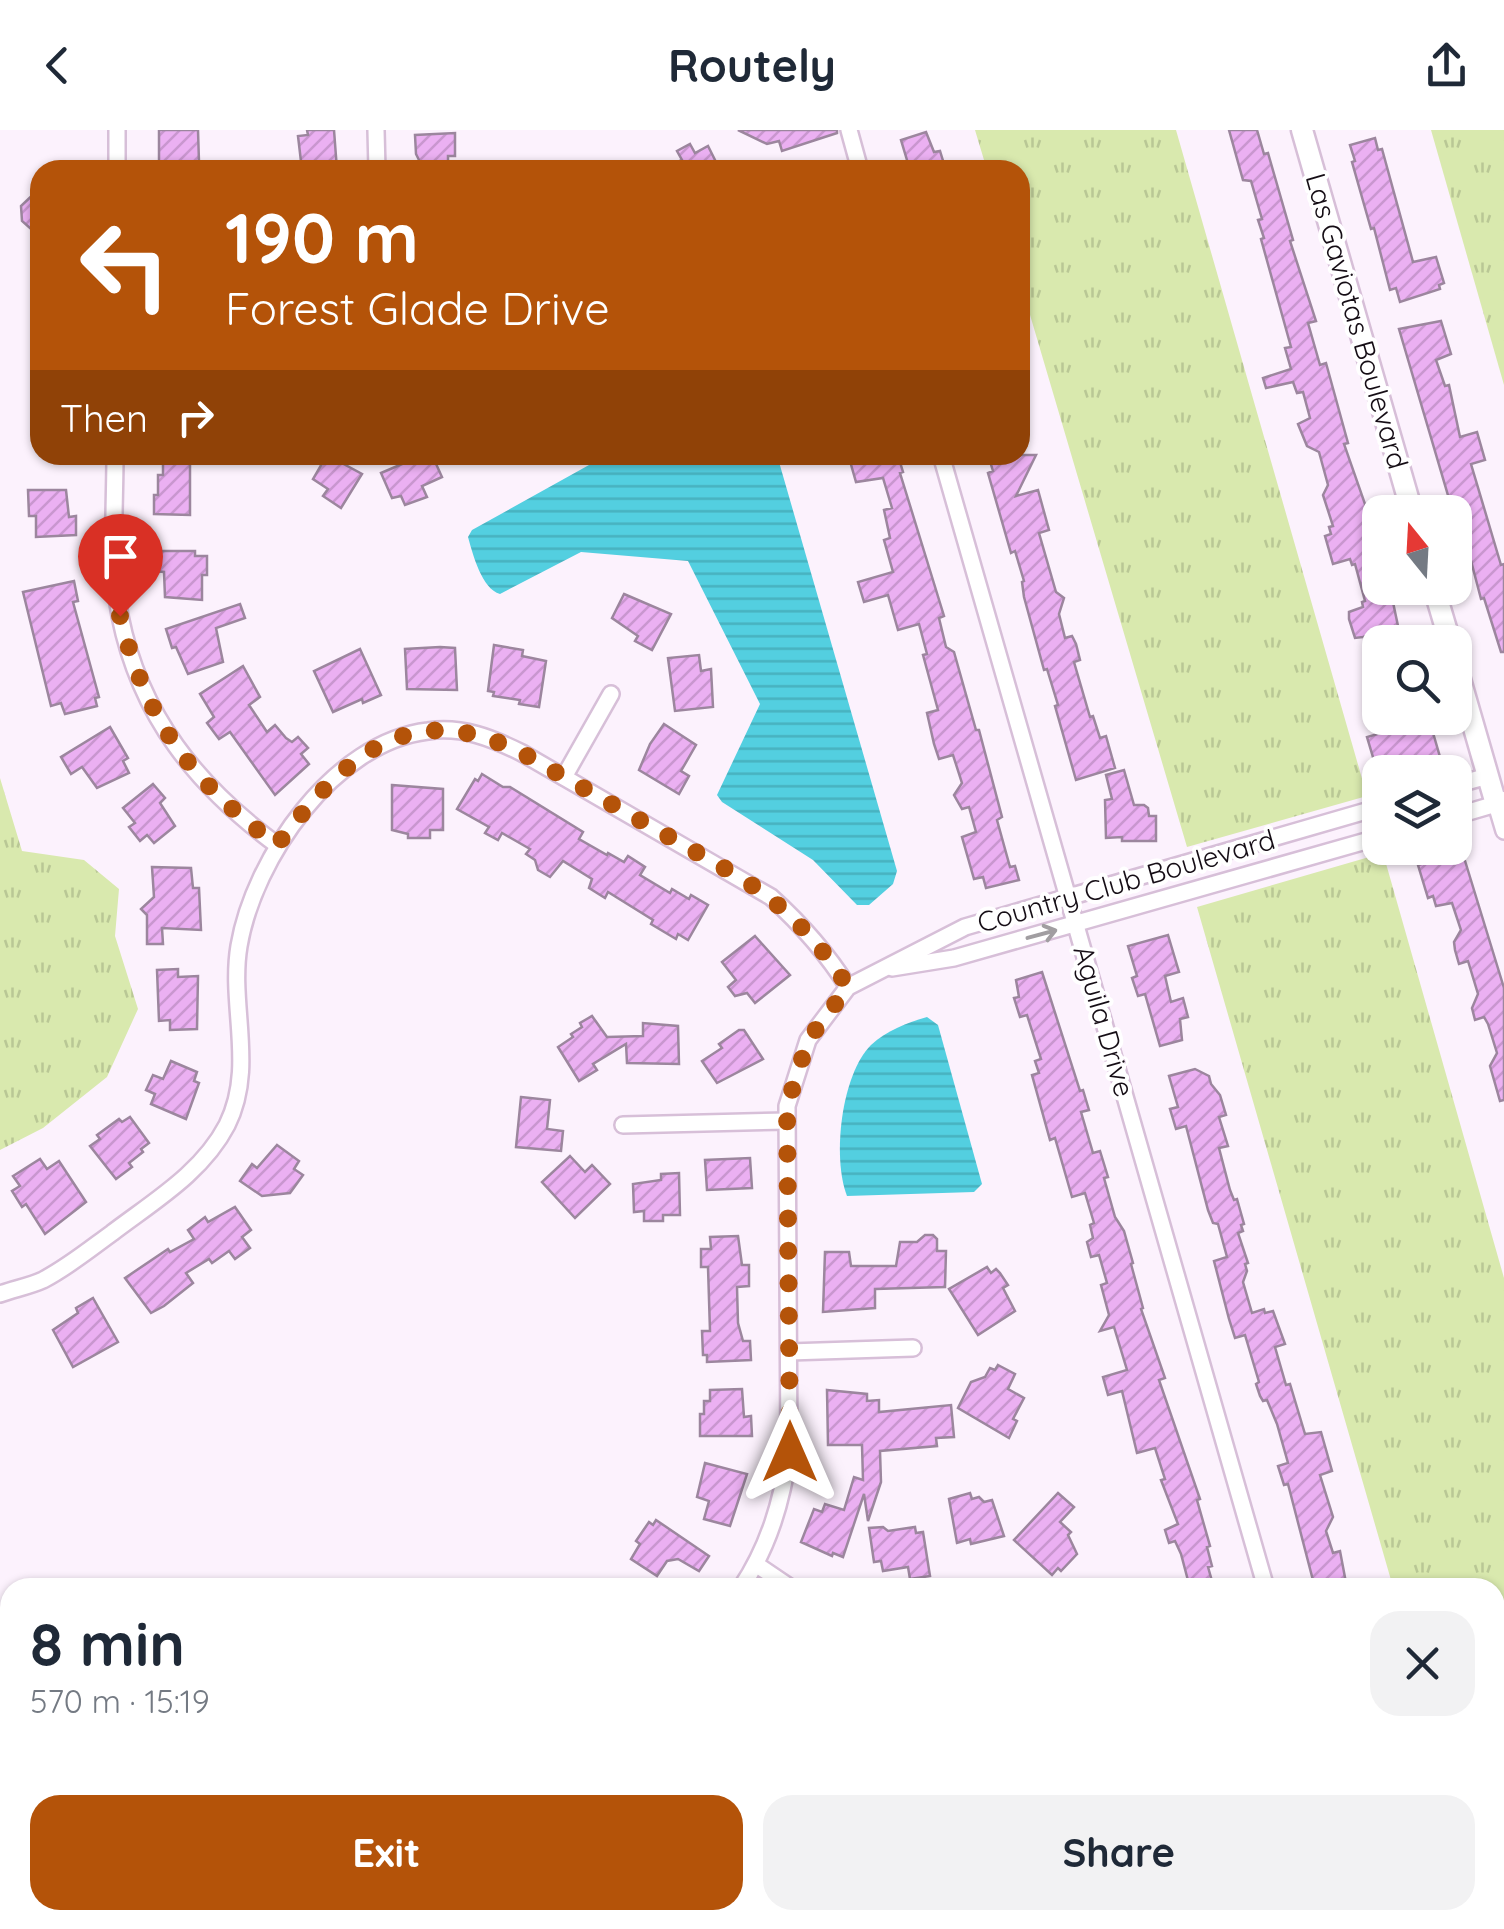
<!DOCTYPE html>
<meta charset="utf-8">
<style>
:root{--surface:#fff;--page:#f2f2f3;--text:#1f2937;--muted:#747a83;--accent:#b45309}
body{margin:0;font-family:Quicksand,sans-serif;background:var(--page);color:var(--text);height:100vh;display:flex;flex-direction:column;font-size:38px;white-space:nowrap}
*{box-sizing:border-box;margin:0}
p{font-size:32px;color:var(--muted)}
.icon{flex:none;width:55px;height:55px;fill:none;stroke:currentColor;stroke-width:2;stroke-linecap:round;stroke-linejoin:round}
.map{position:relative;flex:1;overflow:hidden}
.details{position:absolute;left:0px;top:1448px;width:1505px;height:352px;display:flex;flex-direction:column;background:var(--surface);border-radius:30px 30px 0 0;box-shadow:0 2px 8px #0004}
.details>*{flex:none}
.banner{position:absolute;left:30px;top:30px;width:1000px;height:305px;border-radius:30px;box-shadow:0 2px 8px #0004;background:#b45309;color:#fff;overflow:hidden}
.needle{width:65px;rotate:342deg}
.tools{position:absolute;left:1362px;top:365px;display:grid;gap:20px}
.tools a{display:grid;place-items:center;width:110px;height:110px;border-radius:20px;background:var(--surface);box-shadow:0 2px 8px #0004;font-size:50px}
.pin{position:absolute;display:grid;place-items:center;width:85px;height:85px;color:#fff;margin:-102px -42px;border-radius:50% 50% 50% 0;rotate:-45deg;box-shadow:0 0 10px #0007}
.pin .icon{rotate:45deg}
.me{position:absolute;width:110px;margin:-55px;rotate:0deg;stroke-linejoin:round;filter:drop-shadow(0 0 8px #0008)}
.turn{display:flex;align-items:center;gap:35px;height:210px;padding:0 30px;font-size:45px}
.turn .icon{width:130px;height:130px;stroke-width:2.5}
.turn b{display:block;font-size:70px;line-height:85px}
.then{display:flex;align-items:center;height:95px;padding:0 30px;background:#0003;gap:20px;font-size:38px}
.round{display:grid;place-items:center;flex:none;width:105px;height:105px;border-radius:30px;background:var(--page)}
.summary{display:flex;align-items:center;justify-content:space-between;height:170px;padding:0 30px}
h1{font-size:60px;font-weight:700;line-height:75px}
.action{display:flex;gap:20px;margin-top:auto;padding:20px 30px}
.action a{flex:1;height:115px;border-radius:30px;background:var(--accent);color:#fff;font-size:40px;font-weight:700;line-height:115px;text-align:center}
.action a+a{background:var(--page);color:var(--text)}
header{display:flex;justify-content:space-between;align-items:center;height:130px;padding:0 30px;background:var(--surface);font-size:45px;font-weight:700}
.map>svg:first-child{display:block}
.grass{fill:url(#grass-tufts)}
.water{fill:url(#water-rules)}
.building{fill:url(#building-hatch);stroke:#9c869e;stroke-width:2.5}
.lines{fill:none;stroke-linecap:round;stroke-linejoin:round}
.minor-casing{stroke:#d7bfd8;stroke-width:20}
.tertiary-casing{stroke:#d7bfd8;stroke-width:25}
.minor{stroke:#fff;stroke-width:15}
.tertiary{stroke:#fff;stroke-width:20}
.oneway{stroke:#a19ea1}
.route{stroke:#b45309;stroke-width:18;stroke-dasharray:0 32.4}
.labels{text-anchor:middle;stroke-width:8;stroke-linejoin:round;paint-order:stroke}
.street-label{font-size:28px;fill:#150d15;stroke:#fff}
</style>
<header><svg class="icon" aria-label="back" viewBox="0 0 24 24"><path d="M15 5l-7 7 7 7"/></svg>Routely<svg class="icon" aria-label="share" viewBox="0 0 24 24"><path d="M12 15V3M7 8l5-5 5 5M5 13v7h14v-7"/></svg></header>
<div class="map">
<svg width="1504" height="1799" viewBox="0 0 1504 1799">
<defs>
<pattern id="grass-tufts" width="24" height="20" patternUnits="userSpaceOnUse" patternTransform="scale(2.5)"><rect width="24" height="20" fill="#d9e9ae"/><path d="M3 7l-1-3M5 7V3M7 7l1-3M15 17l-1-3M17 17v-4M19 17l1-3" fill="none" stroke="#b9c795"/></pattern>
<pattern id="water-rules" width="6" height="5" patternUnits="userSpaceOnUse" patternTransform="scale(2.5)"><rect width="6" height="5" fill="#53cfe0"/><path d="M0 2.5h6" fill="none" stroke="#47b1bf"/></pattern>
<pattern id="building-hatch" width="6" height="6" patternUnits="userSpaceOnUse" patternTransform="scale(2.5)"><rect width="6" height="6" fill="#ebb0f2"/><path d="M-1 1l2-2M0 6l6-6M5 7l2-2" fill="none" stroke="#c996cf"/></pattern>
</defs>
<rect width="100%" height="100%" fill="#fcf2fd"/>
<g class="grass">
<path d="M975 0H1176L1367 666 1187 717 1020 151V40H987Z"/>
<path d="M1431 0H1504V255Z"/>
<path d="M0 648 22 721 84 730 119 759 115 806 138 879 107 947 43 998 0 1020Z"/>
<path d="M1383 723 1504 1148V1799H1489L1488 1790H1495V1458L1393 1457 1197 777Z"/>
</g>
<g class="water">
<path d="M607 325H777L897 741 893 754 869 775H857L813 730 722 672 717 665 760 574 688 431 581 422 500 464C482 459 473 425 468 407L472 400Z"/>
<path d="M927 887 938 895 982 1054 974 1062 847 1066C832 1028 841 945 871 915 887 900 907 893 927 887Z"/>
</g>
<g class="building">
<path d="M159 0H198L199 32 159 33Z"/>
<path d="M307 0H334L337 40H302L298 6 308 5Z"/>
<path d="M738 0H837V3L782 21 779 11 767 14Z"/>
<path d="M1229 0H1257L1264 24 1268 23 1293 110 1290 111 1316 191 1308 193 1320 235 1326 233 1348 313 1344 314 1380 417V458H1390L1398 496 1363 507 1355 508 1349 489V482L1363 477 1362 472 1365 471 1355 434 1352 435 1350 429 1333 434 1325 406 1331 404 1329 397 1333 396 1323 365 1328 355 1319 322 1307 316 1298 294 1310 288 1303 262 1297 263 1293 252 1266 258 1263 248 1291 239 1285 218 1291 217 1261 109 1264 108 1258 90 1262 89 1251 51 1243 50Z"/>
<path d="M926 2 934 22 940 21 944 34 940 35 941 40H910L901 10Z"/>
<path d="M455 3V26H448V40H424L416 24 415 5Z"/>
<path d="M1375 8 1378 20 1382 19 1413 132 1436 127 1444 153 1439 155 1440 159 1400 172 1396 158 1390 160 1374 98 1371 99 1352 32 1355 31 1350 15Z"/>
<path d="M690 14 695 23 708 16 720 40H660L682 30 677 21Z"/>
<path d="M40 58V107L22 91 21 76Z"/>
<path d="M1441 191 1451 224 1436 230 1445 256 1449 255 1460 307 1477 302 1485 330 1471 334 1501 435 1504 434V522H1501L1484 468 1481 469 1464 404 1460 406 1399 199Z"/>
<path d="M327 325 362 344 341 378 323 366 328 359 313 349Z"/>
<path d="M423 325H432L442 347 422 356 427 367 405 375 401 366 392 368 381 343Z"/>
<path d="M854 325H896L899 329 903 342 900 343 944 486 939 488 946 517 954 522 976 600H979L1002 687 997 690 1010 737 1015 736 1019 750 986 758 983 747 974 749 962 707 976 702 969 677 962 679 954 665 962 653 953 625 939 629 934 614 927 583 938 580 923 525 927 524 919 494 898 500 888 465 864 472 858 452 893 442 884 410 890 408 884 380 892 378 883 348 856 352 850 331 856 330Z"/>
<path d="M988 325H1036L1016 366 1038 360 1049 400 1039 403 1056 462 1064 468 1059 484 1065 508 1072 506 1076 514 1080 530 1074 532 1090 587 1093 586 1100 608 1106 606 1115 638 1076 650 1055 576 1058 575 1047 539 1044 540 1024 467 1022 452 1024 451 1015 421 1011 423 988 343 993 341Z"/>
<path d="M163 333H190V385L154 384V365H158V345H163Z"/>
<path d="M28 360H66L69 387 76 386V405L36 407V386H29Z"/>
<path d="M154 421H195V426H207V445H202V470L165 467 164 442 154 441Z"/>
<path d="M74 451 78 471 73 472 99 567 95 568 97 576 65 584 61 573 51 576 23 462Z"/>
<path d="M624 464 671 484 652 520 635 511 638 506 612 488Z"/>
<path d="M240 474 245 488 216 498 223 532 188 544 176 517 172 518 166 499Z"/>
<path d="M494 515 523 520 522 526 546 531 539 577 519 574 520 570 493 566 494 562 488 561Z"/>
<path d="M440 517 455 518 457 560 407 559 405 519Z"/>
<path d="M360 519 381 565 363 573 362 569 333 582 314 541Z"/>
<path d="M699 525 701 541 711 539 713 577 675 581 668 528Z"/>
<path d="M243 536 260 567 249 575 267 602 275 595 286 608 292 612 298 607 308 618 301 624 309 634 275 665 230 602 219 609 207 593 214 587 200 564Z"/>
<path d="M1429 589 1440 627 1378 644 1367 607Z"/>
<path d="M664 594 696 615 681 641 689 646 679 664 639 640 650 614Z"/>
<path d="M110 597 128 628 123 631 129 643 97 658 82 637 71 644 61 627Z"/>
<path d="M1124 640 1134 675H1144L1148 678 1149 686H1156V711H1122V707L1106 708 1105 670 1112 669 1106 645Z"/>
<path d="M482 644 503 657H510L583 702 579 709 607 725 608 723 624 732 628 726 645 737 640 745 670 763 672 759 689 769 691 765 708 775 688 810 678 804 676 809 651 794 653 790 608 762 605 768 589 758 592 749 563 731 550 747 538 740 535 730 526 724 530 719 502 703 498 710 485 703 489 697 457 679 475 649 478 651Z"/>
<path d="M153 654 165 668 160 673 175 696 154 713 147 705 140 711 129 697 135 693 123 678Z"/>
<path d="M392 655 443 659V700H430V708H408V704L392 700Z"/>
<path d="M1462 721 1504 858V970L1500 971 1490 936 1497 923 1488 894 1484 887 1475 890 1472 878 1478 864 1468 831 1459 834 1455 820 1454 812 1461 800 1452 773 1436 776 1433 766 1428 768 1418 735Z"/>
<path d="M152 737 191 738 193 758H199L201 800 162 798 163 814H147V785L141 779 154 767Z"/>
<path d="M1168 805 1179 842 1165 846 1171 872 1183 868 1188 887 1180 889 1182 910 1160 916 1145 864 1138 866 1132 848 1137 846 1128 816Z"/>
<path d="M755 806 790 845 755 873 747 863 735 866 728 857 736 850 722 832Z"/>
<path d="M178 839V847L198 846 197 899 170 900V890L159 891 157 840Z"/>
<path d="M1042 842 1080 961 1083 960 1089 980 1081 982 1093 1023 1100 1021 1108 1047 1104 1048 1115 1087 1124 1101 1133 1133 1131 1134 1143 1178 1141 1179 1165 1248 1159 1250 1200 1369 1197 1370 1210 1416 1207 1417 1212 1436 1208 1437 1214 1458H1190L1181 1424 1175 1411 1169 1413 1165 1400 1178 1394 1161 1350 1165 1349 1155 1318 1137 1323 1122 1261 1108 1265 1103 1247 1127 1240 1114 1197 1100 1201 1109 1185 1101 1155 1107 1153 1099 1125 1091 1127 1087 1112 1093 1108 1090 1095 1094 1093 1085 1063 1072 1067 1055 1008 1050 1010 1032 945 1039 943 1035 931 1041 929 1027 885 1020 887 1014 868 1019 867 1016 850Z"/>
<path d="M592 886 607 907 643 906V893L678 896 679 934 627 933 626 914 593 934 597 940 579 951 558 917 573 907 571 904 582 897 580 893Z"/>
<path d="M739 900H744L763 929 717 953 702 931 722 918 719 914Z"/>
<path d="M171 931 197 942 194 951 199 953 186 989 151 974 155 964 146 960 153 945 163 949Z"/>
<path d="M1195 939 1209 946 1211 954 1220 965 1226 985 1219 987 1228 1016 1219 1018 1230 1060 1234 1070 1237 1069 1244 1094 1241 1095 1243 1101 1238 1103 1248 1133 1245 1134 1247 1141 1243 1152 1252 1183 1264 1179 1265 1183 1273 1181 1285 1214 1275 1217 1286 1255 1290 1254 1305 1304 1321 1302 1332 1341 1320 1345 1333 1387 1326 1401 1333 1423 1340 1421 1347 1458H1315L1288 1354 1284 1355 1278 1336 1288 1333 1277 1294 1267 1270 1263 1271 1260 1266 1256 1254 1259 1252 1245 1205 1235 1208 1229 1189 1214 1131 1227 1127 1218 1094 1213 1093 1208 1080 1186 996 1176 999 1170 979 1178 977 1169 946Z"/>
<path d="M521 967 550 970 547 999 563 1001 561 1021 516 1017Z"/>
<path d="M130 987 149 1013 141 1019 143 1022 129 1033 132 1037 116 1049 90 1016 100 1009 97 1005 119 989 122 992Z"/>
<path d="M277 1015 299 1031 294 1039 303 1045 290 1063 262 1066 240 1051 252 1034 257 1038Z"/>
<path d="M570 1026 585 1042 592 1035 610 1054 575 1088 542 1052Z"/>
<path d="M750 1028 752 1058 707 1060 705 1030Z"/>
<path d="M40 1029 47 1039 59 1031 86 1072 45 1104 26 1074 22 1077 12 1061 20 1056 13 1046Z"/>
<path d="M679 1043 680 1085H663V1091H644V1081L634 1082 633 1054 661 1050V1044Z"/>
<path d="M235 1077 251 1100 242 1107 250 1118 235 1129 229 1121 212 1133 209 1129 186 1143 193 1153 164 1176 151 1183 125 1148 168 1119 170 1122 194 1109 188 1100 205 1087 208 1092Z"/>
<path d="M925 1105H933L937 1109V1121H946L945 1157 875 1159V1178L823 1182 825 1122H849L851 1136H896L900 1112H917Z"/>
<path d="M738 1106 742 1135H749V1156L737 1157 738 1193 743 1211H750L751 1230 707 1232V1225H703L702 1201H710L708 1137H701V1119H711L710 1107Z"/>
<path d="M987 1137 991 1143 996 1139 1000 1143 1008 1155 1003 1158 1015 1181 978 1205 949 1159Z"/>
<path d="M93 1168 118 1212 73 1237 53 1200 78 1183 76 1178Z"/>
<path d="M998 1235 1015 1244 1008 1259 1024 1268 1013 1289 1017 1291 1009 1308 958 1278 971 1252 985 1247 990 1238 995 1240Z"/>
<path d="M742 1259 744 1287 751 1286 752 1306H700V1284H704V1271H710V1260Z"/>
<path d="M827 1260 867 1264V1271L879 1270V1282L951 1275 954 1307 936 1308 937 1316 880 1321 881 1352 868 1391 864 1364 843 1427 833 1423 832 1426 801 1412 814 1379 822 1382 825 1374 844 1380 854 1347 863 1350 862 1315H828Z"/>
<path d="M705 1333 747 1344 730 1396 704 1389 709 1371 697 1367Z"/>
<path d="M970 1363 972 1369 979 1367 984 1372 992 1370 1004 1406 971 1414 970 1409 957 1413 949 1369Z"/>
<path d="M1058 1363 1074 1377 1060 1392 1071 1402 1068 1405 1077 1424 1061 1441 1058 1438 1052 1445 1014 1410Z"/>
<path d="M656 1390 709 1426 699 1441 678 1429 667 1431 657 1446 631 1429 640 1414 636 1411 649 1392 653 1395Z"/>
<path d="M883 1397 888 1401 915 1397 916 1403 923 1402 930 1446 910 1449 908 1437 883 1441 881 1431 874 1432 869 1398Z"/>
</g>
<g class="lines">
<g class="minor-casing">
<g id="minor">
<path d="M117 0V40"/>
<path d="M376 0 377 40"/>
<path d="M849 0 860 40"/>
<path d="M115 325C115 378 110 434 120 486 140 586 197 656 277 715"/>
<path d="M941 325 1266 1458"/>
<path d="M564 647 611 564"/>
<path d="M1455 655 1488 646"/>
<path d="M1455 686 1496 674 1504 701"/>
<path d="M892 838 954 828 1380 707"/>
<path d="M623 995 787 991"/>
<path d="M0 1164C14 1159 30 1156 43 1150 68 1137 90 1119 112 1103 154 1071 202 1043 227 995 256 937 229 876 239 816 254 728 334 612 428 601 462 596 492 608 522 623L771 767C802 795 826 822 848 857"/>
<path d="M789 1222 913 1218"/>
<path d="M757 1435 791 1458"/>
<path d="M741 1458C769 1416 782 1371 789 1322L787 976 808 910 848 857 965 797 1380 677"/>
<path d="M0 1642 10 1647"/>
<path d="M1361 1790 1363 1799"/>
</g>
</g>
<g class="tertiary-casing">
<g id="tertiary">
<path d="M1302 0 1412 382"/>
<path d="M1434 458 1450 512"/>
<path d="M1455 532 1496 674 1504 672"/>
</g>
</g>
<use href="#minor" class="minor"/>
<use href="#tertiary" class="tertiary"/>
</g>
<defs><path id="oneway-shaft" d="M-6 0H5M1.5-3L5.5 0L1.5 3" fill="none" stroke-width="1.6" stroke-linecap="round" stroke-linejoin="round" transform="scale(2.5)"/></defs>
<use class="oneway" href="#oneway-shaft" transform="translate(1042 804) rotate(-15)"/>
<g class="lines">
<path class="route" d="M120 486C147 592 190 650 277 715 345 627 408 565 522 623L738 746C785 776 818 810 848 857L808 910 787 976 790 1322"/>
</g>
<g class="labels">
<g class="street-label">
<text transform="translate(1357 191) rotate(74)" y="10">Las Gaviotas Boulevard</text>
<text transform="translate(1126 751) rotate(-16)" y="10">Country Club Boulevard</text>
<text transform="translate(1104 891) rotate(74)" y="10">Aguila Drive</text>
</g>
</g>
</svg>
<div class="tools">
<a><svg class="needle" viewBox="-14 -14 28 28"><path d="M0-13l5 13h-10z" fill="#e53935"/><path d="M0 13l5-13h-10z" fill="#747a83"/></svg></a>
<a><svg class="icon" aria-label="search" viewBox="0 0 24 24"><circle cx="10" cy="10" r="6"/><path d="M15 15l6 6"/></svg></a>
<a><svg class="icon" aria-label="layers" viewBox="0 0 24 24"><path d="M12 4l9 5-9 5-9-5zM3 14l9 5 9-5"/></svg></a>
</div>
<div class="pin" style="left:120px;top:486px;background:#d93025"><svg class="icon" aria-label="arrive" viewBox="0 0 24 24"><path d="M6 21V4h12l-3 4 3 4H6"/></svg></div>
<svg class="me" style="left:790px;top:1322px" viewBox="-20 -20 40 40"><path d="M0-17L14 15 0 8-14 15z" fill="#b45309" stroke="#fff" stroke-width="4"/></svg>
<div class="banner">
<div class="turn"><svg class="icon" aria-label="left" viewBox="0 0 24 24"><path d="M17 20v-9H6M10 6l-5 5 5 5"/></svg><div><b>190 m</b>Forest Glade Drive</div></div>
<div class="then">Then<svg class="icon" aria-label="right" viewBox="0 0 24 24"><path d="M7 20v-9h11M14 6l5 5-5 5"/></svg></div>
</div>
<section class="details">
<div class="summary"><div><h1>8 min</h1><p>570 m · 15:19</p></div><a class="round"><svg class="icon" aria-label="close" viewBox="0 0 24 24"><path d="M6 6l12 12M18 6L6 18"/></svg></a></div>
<div class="action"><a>Exit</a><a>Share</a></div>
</section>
</div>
